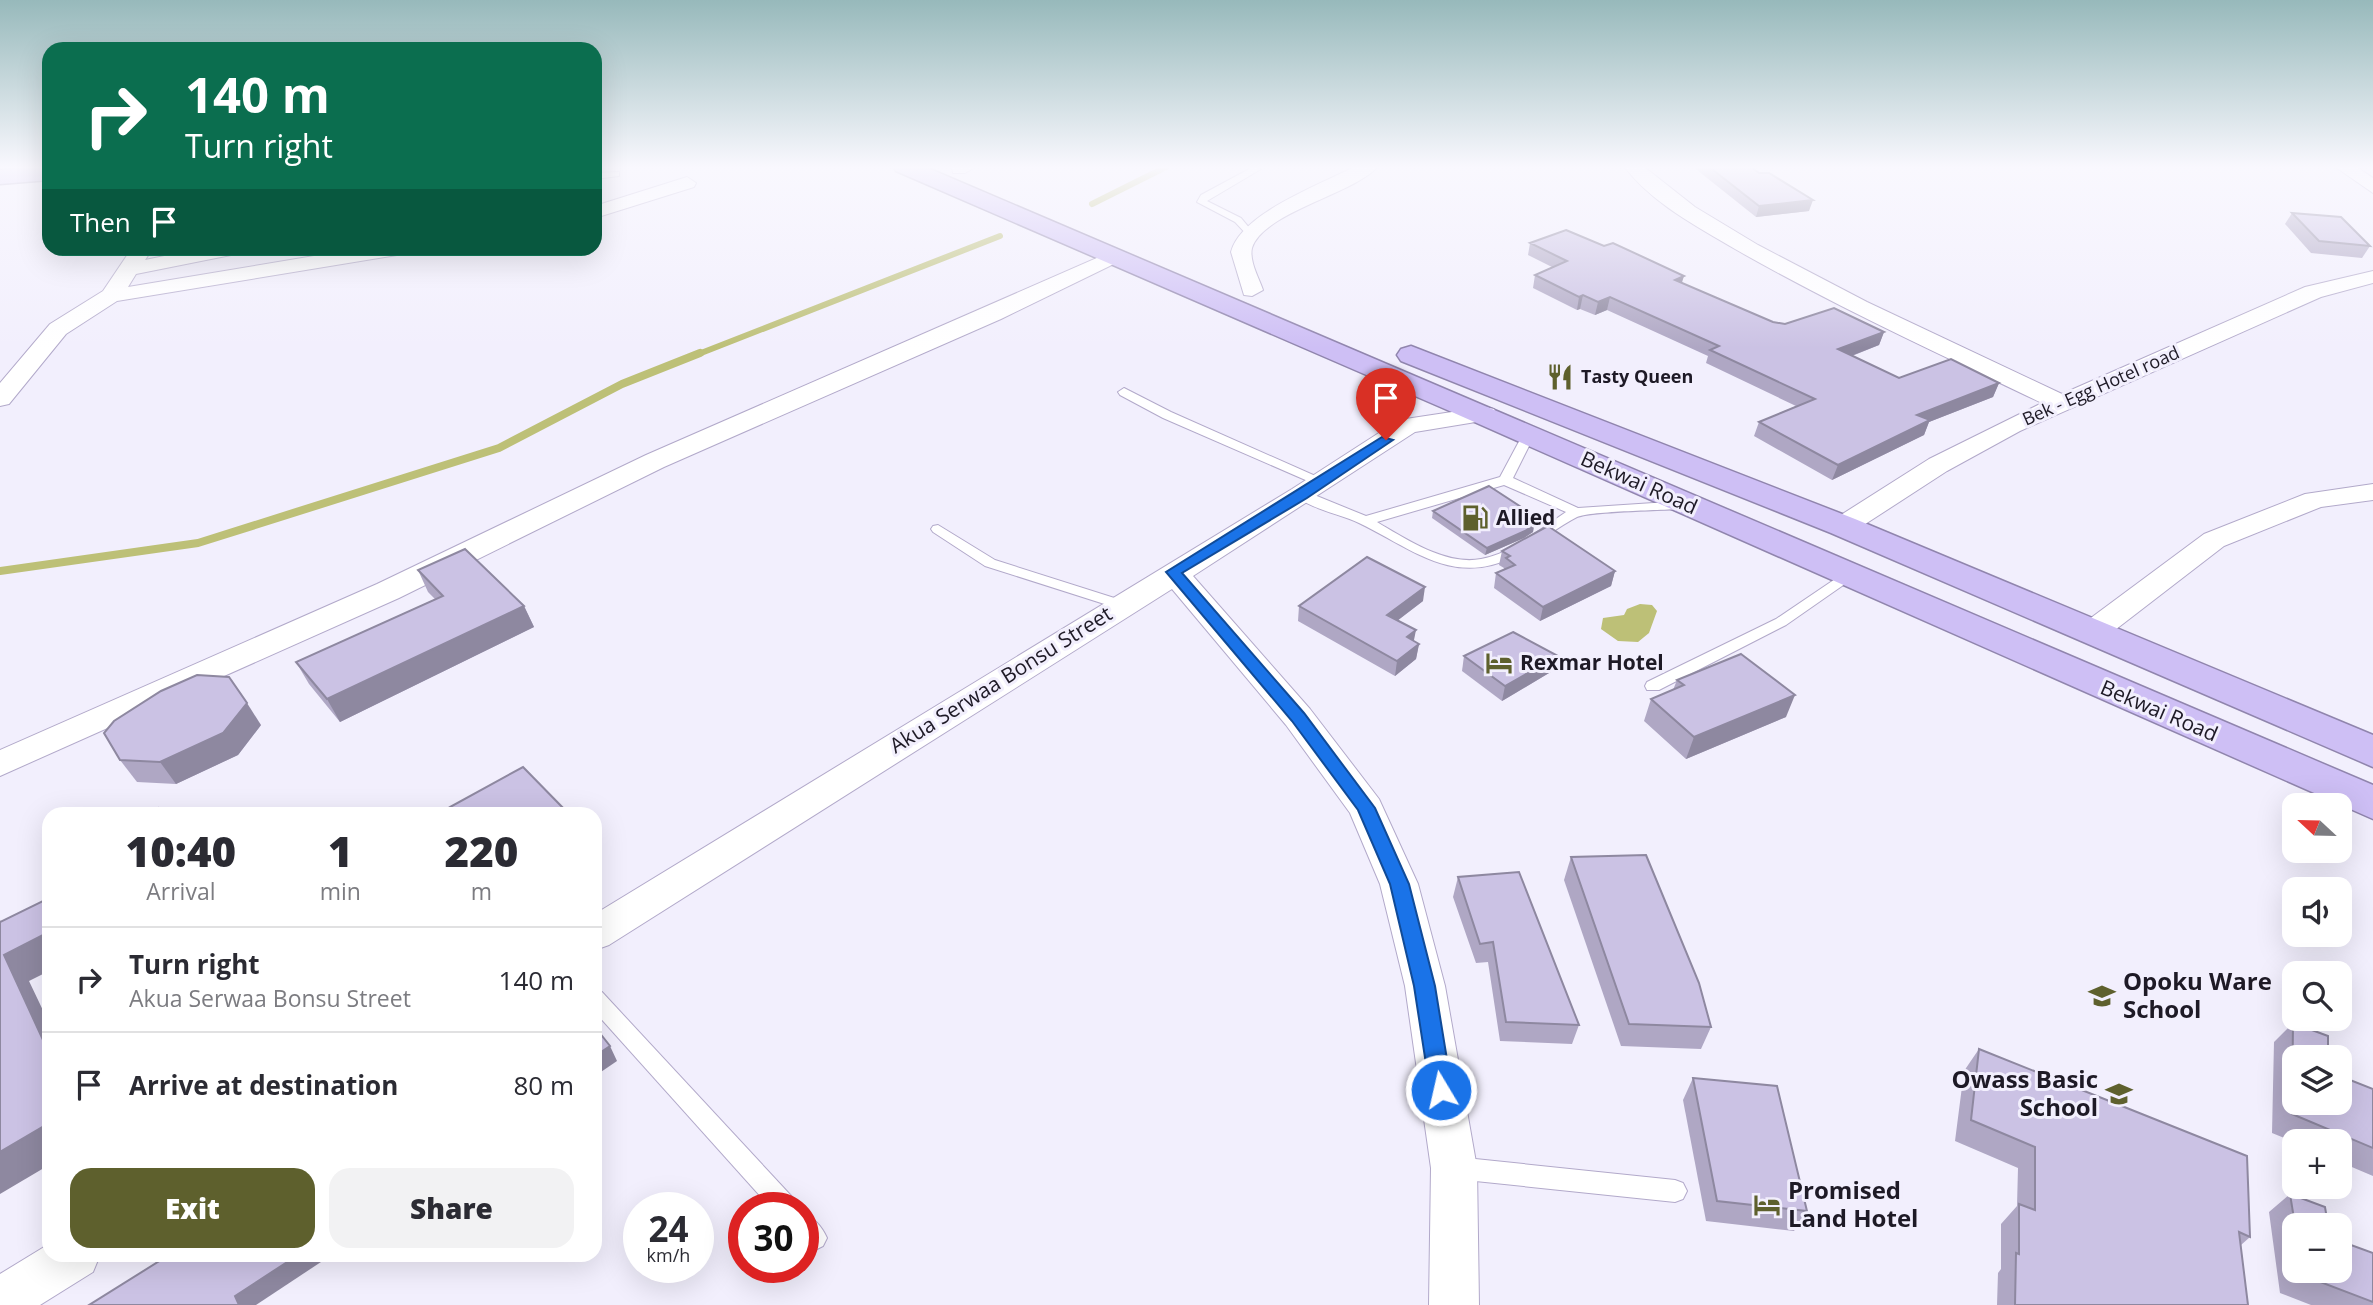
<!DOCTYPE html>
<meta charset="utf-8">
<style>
:root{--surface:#fff;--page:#f2f2f3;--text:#2b2b33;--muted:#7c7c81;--line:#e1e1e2;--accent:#5e602d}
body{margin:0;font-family:"Open Sans",sans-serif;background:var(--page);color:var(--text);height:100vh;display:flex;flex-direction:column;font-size:26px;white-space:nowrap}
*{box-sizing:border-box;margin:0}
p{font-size:23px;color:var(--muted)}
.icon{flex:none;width:38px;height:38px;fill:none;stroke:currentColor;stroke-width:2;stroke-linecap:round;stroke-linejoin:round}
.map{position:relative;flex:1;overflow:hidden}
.details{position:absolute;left:42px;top:807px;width:560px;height:455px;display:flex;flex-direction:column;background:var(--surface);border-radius:21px;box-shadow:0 7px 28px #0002}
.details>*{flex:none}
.hud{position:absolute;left:42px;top:42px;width:560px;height:214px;border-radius:21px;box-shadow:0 7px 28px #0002;background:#0b6e4f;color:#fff;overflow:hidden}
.needle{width:46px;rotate:292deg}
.fabs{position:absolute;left:2282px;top:793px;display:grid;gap:14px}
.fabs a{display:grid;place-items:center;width:70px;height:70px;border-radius:14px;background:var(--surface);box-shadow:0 7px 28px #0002;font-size:35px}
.speed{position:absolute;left:623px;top:1192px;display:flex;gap:14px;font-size:35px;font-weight:700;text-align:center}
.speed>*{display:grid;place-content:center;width:91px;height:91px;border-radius:50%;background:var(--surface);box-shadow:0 7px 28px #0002;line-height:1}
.speed small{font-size:18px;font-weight:400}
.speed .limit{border:10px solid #d22;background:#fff;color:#111}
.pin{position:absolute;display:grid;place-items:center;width:60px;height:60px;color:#fff;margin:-72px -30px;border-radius:50% 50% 50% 0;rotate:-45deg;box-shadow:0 0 7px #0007}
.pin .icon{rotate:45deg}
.me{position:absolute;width:77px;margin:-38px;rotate:351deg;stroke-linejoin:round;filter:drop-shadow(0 0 5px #0008)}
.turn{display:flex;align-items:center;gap:24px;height:147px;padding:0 28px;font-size:32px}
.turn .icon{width:91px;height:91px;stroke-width:2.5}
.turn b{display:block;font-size:49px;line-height:60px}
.then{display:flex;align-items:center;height:66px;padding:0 28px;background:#0003;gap:14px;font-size:26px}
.eta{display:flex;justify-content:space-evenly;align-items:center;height:119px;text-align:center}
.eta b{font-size:42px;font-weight:800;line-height:49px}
.action{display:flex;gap:14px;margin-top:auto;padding:14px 28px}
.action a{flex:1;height:80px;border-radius:21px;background:var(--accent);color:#fff;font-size:28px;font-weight:800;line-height:80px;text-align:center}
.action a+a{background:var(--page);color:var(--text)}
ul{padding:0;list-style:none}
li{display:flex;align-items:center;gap:21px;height:105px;padding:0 28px;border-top:2px solid var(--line)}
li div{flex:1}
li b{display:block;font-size:26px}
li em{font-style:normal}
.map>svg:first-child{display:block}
.water{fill:#bdc077}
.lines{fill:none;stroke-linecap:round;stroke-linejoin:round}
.stream-far1{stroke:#bdc077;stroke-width:6}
.stream{stroke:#bdc077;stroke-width:8}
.lane-casing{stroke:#b2a9ca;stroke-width:2}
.street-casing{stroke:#b2a9ca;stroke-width:2}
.highway-casing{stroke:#9085ad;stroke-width:3}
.lane{fill:#fff;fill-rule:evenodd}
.street{fill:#fff;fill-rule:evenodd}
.highway{fill:#cebff5;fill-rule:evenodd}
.wall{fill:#afa7c4}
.shaded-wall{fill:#8e88a0}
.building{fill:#cbc2e4;stroke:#8e88a0;stroke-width:2}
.route{fill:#1a73e8;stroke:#114b97;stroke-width:2}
.labels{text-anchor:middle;stroke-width:6;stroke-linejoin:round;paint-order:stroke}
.far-poi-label{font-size:18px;font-weight:bold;fill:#1e1a26;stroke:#f2effd;text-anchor:start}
.far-street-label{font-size:18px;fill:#1e1a26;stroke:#f2effd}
.street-label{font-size:21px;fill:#1e1a26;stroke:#f2effd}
.poi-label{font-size:21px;font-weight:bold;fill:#1e1a26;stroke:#f2effd;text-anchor:start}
.near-poi-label{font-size:24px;font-weight:bold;fill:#1e1a26;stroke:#f2effd;text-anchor:start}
</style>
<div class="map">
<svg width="2373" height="1305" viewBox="0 0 2373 1305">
<rect width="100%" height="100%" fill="#f2effd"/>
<path class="water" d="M1640 604 1652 605 1657 611 1649 633 1638 642 1618 641 1601 629 1603 618 1624 615 1627 609Z"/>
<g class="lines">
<g class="stream-far1">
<path d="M1092 204 1168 166"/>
<path d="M696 355 1000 236"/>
</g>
<path class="stream" d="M0 571 198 543 499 448 622 384 700 353"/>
<g class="lane-casing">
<g id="lane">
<path d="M1253 167 1261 169 1207 201 1241 218 1256 236 1251 239 1235 222 1197 202 1201 195Z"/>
<path d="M619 172V176L595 179V173Z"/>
<path d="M1124 388 1171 412 1329 482 1322 486 1317 485 1163 418 1120 395 1118 392Z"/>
<path d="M1529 430 1535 434 1513 478 1578 508 1684 501 1691 505 1684 509C1664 510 1591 511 1577 517 1555 528 1535 546 1513 557 1453 587 1411 548 1359 523 1340 514 1310 509 1295 495L1297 492H1307L1366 516 1500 477 1523 434ZM1504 485 1566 512C1540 529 1512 554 1481 559 1446 566 1406 539 1377 522Z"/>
<path d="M938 525 995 560 1127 602 1130 605 1127 608H1117L985 566 933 532 931 529 933 526Z"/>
<path d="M1847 571 1852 573 1854 576 1852 579 1786 625 1659 690H1647L1645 686 1647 682 1776 619Z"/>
<path d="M595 989 602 992 795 1200 798 1208H771L595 1012Z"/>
<path d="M1456 1157 1675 1180 1683 1183 1687 1191 1683 1199 1675 1202 1456 1179 1448 1176 1445 1168 1448 1160Z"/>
<path d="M803 1214C815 1218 822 1227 827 1238L823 1246 815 1250 803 1243Z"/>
</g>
</g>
<g class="street-casing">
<g id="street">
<path d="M952 166H977L965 173H953Z"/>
<path d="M1356 166H1378C1357 193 1263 212 1252 248 1249 261 1259 278 1263 290L1252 296 1244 295 1231 252C1241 213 1322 184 1356 166Z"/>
<path d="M1624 166H1643L1695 207 1758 245 1867 302 2062 394 2305 287 2373 271V283L2321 297 2020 431 1947 471 1853 532 1843 534 1833 532 1829 526 1833 520 1929 459 2042 403C1939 354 1835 306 1735 249 1698 227 1650 202 1624 166Z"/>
<path d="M2334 166H2355L2373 178V193Z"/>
<path d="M687 177 696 183 694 187 595 218V206Z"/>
<path d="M132 248H153L145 260 203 248H246L236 254 136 274 128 287 362 248H413L403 254 117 301 66 334 9 404 0 406V383L50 324 103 291Z"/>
<path d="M1115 250 1122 252 1125 256 1122 260 1001 319 664 467 399 598 0 776V750L377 584 646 455Z"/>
<path d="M1485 407 1494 409 1497 414 1494 419 1415 432 1193 576 1310 709 1379 799 1418 884 1445 986 1477 1168 1479 1305H1429L1431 1168 1405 986 1380 884 1350 813 1286 725 1172 589 609 945 595 950V914L1292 489 1399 420Z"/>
<path d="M2373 484V500L2321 507 2224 546 2102 640 2091 643 2080 640 2076 633 2080 626 2204 534 2305 494Z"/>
<path d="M49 1244V1255H100L93 1272 40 1305H0V1274Z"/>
</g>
</g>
<g class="highway-casing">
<g id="highway">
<path d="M49 166V180L0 184V170Z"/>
<path d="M893 166H923L2373 785V819L1445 409 896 171Z"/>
<path d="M1411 346 1855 519 2373 735V767L1831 533 1401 361 1397 355 1401 349Z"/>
</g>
</g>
<use href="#lane" class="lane"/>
<use href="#street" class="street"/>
<use href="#highway" class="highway"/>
</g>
<g class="wall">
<path d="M1692 166H1750L1809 211 1756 217Z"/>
<path d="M2292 213 2370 246 2362 258 2311 253 2285 224Z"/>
<path d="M1530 243 1682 283 1773 322 1785 324 1884 332 1879 345 1852 356 1899 378 1999 383 1993 397 1929 422 1924 435 1832 480 1754 436 1759 422 1796 406 1706 363 1708 356 1607 310 1595 315 1580 309 1577 310 1533 288 1535 275 1552 267 1528 255Z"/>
<path d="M1433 511 1534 524V525L1533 532 1524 538 1485 555 1432 518Z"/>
<path d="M1502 551 1615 571 1611 586 1540 621 1494 588 1496 573 1504 570V568L1499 565Z"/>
<path d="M418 570 524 606 534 627 340 722 309 684 296 662 435 599 428 592Z"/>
<path d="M1423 601 1397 621 1414 641 1419 644 1416 659 1395 676 1298 621 1299 606Z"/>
<path d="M1464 656H1558L1554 670 1502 701 1462 671Z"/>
<path d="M1677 680 1786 717 1686 759 1644 721 1651 699 1673 690Z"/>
<path d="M261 725 238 755 176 784 137 782 120 760Z"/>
<path d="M1571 857 1711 1027 1701 1049 1621 1046 1564 880Z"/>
<path d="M1458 877 1579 1025 1572 1044 1500 1041 1488 962 1476 963 1453 897Z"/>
<path d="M2293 1023 2294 1057 2373 1089V1176L2340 1162V1141H2294V1142L2272 1133 2274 1042Z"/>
<path d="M1979 1049 2250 1237 2241 1245 2248 1305H1997L1998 1273 2001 1269V1224L2017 1206 2018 1168 1955 1141 1964 1071Z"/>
<path d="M1693 1078 1807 1211 1794 1231 1706 1221 1683 1100Z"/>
<path d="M2290 1194 2294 1225V1270H2340L2373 1253V1305H2311L2280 1293 2269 1212Z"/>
</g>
<g class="shaded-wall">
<path d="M1813 200 1809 211 1756 217 1759 206Z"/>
<path d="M1684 276 1680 289 1675 280Z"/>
<path d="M1583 295 1580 309 1577 310 1579 297Z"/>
<path d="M1610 297 1607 310 1595 315 1598 302Z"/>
<path d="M1884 332 1879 345 1833 363 1838 349Z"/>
<path d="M1999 383 1993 397 1929 422 1924 435 1832 480 1838 465 1917 415Z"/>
<path d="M1535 516 1534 524 1526 527 1528 520Z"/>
<path d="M1534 525 1533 532 1524 538 1485 555 1487 548Z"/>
<path d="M1615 571 1611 586 1540 621 1543 607Z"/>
<path d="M1425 587 1423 601 1385 630 1387 615Z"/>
<path d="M524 606 534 627 340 722 327 699Z"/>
<path d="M1416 630 1413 645 1407 637Z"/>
<path d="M1419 644 1416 659 1395 676 1397 661Z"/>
<path d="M1558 656 1554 670 1502 701 1505 686Z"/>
<path d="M1795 695 1786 717 1686 759 1694 737Z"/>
<path d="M247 703 261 725 238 755 176 784 160 762Z"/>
<path d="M0 920 14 950 49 932V971L29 981 49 1023V1053L4 955 0 936Z"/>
<path d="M610 1046 617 1061 595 1076V1056Z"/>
<path d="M49 1123V1165L0 1194V1152Z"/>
<path d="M298 1255H321L324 1260 256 1305H239L235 1296Z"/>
</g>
<g class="building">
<path d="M1708 166H1750L1759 173H1769L1813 200 1759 206Z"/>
<path d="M2292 213 2341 217 2370 246 2319 241Z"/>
<path d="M1566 230 1604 246 1613 243 1684 276 1675 280 1773 322 1785 324 1834 308 1884 332 1838 349 1899 378 1951 359 1999 383 1917 415 1930 420 1838 465 1759 422 1815 399 1710 350 1719 346 1610 297 1598 302 1583 295 1579 297 1535 275 1567 261 1530 243Z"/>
<path d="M1489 486 1535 516 1528 520 1534 525 1525 531 1487 548 1433 511Z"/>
<path d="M1548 526 1615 571 1543 607 1496 573 1515 565 1506 558 1510 556 1502 551Z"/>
<path d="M465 549 524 606 327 699 296 662 443 596 418 570Z"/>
<path d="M1367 557 1425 587 1387 615 1416 630 1407 637 1419 644 1397 661 1299 606Z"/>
<path d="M1513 632 1558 656 1505 686 1464 656Z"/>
<path d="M1741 654 1795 695 1694 737 1651 699 1684 685 1677 680Z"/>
<path d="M197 675 229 677 247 703 223 733 160 762 120 760 104 733 114 721 161 691Z"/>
<path d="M523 767 566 811 562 814H457L450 807Z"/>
<path d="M158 808 161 814H147Z"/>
<path d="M1646 855 1699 983 1711 1027 1629 1024 1571 857Z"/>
<path d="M1519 872 1579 1025 1506 1022 1493 942 1480 944 1458 877Z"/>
<path d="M49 898V932L4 955 49 1053V1123L0 1152V922Z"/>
<path d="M2293 1023 2328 1036V1057H2294V1102H2340V1076L2373 1089V1148L2292 1114Z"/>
<path d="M595 1027 610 1046 595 1056Z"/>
<path d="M1979 1049 2247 1156 2250 1237 2239 1232 2248 1305H2015L2016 1253 2019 1254V1204L2035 1210V1147L1971 1120Z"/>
<path d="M1693 1078 1777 1086 1807 1211 1717 1201Z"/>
<path d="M2290 1194 2325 1207 2328 1225H2295Z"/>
<path d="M2340 1241 2373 1253V1302L2302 1275V1270H2340Z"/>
<path d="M169 1255H298L235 1296 239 1305H89Z"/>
</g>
<linearGradient id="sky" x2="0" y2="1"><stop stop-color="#97b9bb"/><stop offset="0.48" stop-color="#f9f8fe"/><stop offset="1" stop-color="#f9f8fe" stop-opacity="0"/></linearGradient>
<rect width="2373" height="348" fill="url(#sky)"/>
<path class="route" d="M1382 437 1393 440 1307 498 1182 573 1304 713 1375 808 1409 884 1435 986 1452 1090 1449 1097 1441 1100 1433 1097 1430 1090 1414 986 1390 884 1358 810 1292 721 1166 572Z"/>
<defs>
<g id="restaurant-bare" transform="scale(2.1)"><path d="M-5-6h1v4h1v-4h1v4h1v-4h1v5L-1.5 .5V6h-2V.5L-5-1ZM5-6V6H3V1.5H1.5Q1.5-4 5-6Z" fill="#5e602d" stroke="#f2effd" stroke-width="2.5" paint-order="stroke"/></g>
<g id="fuel-bare" transform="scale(2.1)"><path d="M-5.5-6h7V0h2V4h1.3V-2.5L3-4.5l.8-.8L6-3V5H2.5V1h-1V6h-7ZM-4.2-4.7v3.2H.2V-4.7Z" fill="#5e602d" stroke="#f2effd" stroke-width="2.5" paint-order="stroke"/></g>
<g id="hotel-bare" transform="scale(2.1)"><path d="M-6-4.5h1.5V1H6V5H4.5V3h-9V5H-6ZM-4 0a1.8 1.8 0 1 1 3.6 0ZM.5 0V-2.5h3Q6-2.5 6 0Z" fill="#5e602d" stroke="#f2effd" stroke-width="2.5" paint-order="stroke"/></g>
<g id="school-bare" transform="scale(2.1)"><path d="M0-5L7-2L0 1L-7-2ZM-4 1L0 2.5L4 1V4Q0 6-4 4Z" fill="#5e602d" stroke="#f2effd" stroke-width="2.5" paint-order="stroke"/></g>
</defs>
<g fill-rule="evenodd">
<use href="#restaurant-bare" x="1560" y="377"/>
<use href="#fuel-bare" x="1475" y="518"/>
<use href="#hotel-bare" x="1499" y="663"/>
<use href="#school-bare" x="2102" y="996"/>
<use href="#school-bare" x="2119" y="1094"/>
<use href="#hotel-bare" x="1767" y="1205"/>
</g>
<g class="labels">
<g class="far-poi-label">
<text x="1581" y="383">Tasty Queen</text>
</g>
<g class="far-street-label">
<text transform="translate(2101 386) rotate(-24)" y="6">Bek - Egg Hotel road</text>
</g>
<g class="street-label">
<text transform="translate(1639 483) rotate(24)" y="7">Bekwai Road</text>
<text transform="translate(1001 680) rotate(-32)" y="7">Akua Serwaa Bonsu Street</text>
<text transform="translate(2159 711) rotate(23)" y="7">Bekwai Road</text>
</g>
<g class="poi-label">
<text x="1496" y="525">Allied</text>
<text x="1520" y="670">Rexmar Hotel</text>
</g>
<g class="near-poi-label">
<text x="2123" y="990">Opoku Ware<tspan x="2123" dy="28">School</tspan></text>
<text x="2098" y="1088" text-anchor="end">Owass Basic<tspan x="2098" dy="28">School</tspan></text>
<text x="1788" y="1199">Promised<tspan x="1788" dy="28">Land Hotel</tspan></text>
</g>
</g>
</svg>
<div class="fabs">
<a><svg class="needle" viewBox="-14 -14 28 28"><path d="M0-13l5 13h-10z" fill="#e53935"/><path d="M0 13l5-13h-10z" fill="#7c7c81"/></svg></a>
<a><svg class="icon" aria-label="sound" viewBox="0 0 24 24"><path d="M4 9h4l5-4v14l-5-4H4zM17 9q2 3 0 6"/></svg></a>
<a><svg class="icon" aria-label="search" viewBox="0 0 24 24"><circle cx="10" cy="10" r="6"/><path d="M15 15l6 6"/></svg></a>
<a><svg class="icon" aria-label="layers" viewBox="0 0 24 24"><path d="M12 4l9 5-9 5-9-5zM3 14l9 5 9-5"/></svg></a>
<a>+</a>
<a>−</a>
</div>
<div class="speed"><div>24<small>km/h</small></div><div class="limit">30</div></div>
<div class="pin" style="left:1386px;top:440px;background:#d93025"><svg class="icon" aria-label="arrive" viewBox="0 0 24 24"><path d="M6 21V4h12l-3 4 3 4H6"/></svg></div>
<svg class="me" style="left:1441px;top:1090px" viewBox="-20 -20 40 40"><circle r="17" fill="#1a73e8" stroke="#fff" stroke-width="3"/><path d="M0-11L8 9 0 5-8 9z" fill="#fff"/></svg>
<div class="hud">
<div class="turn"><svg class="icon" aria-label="right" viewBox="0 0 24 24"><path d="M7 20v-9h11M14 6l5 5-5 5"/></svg><div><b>140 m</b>Turn right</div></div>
<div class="then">Then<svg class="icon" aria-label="arrive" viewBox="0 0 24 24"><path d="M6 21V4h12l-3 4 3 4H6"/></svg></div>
</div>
<section class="details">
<div class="eta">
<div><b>10:40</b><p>Arrival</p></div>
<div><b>1</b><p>min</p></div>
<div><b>220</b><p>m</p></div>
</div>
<ul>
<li><svg class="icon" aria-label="right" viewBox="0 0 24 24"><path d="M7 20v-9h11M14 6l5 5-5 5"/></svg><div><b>Turn right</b><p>Akua Serwaa Bonsu Street</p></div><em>140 m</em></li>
<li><svg class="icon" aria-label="arrive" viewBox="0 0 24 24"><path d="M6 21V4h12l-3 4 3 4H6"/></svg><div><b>Arrive at destination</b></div><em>80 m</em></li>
</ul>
<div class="action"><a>Exit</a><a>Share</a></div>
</section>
</div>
